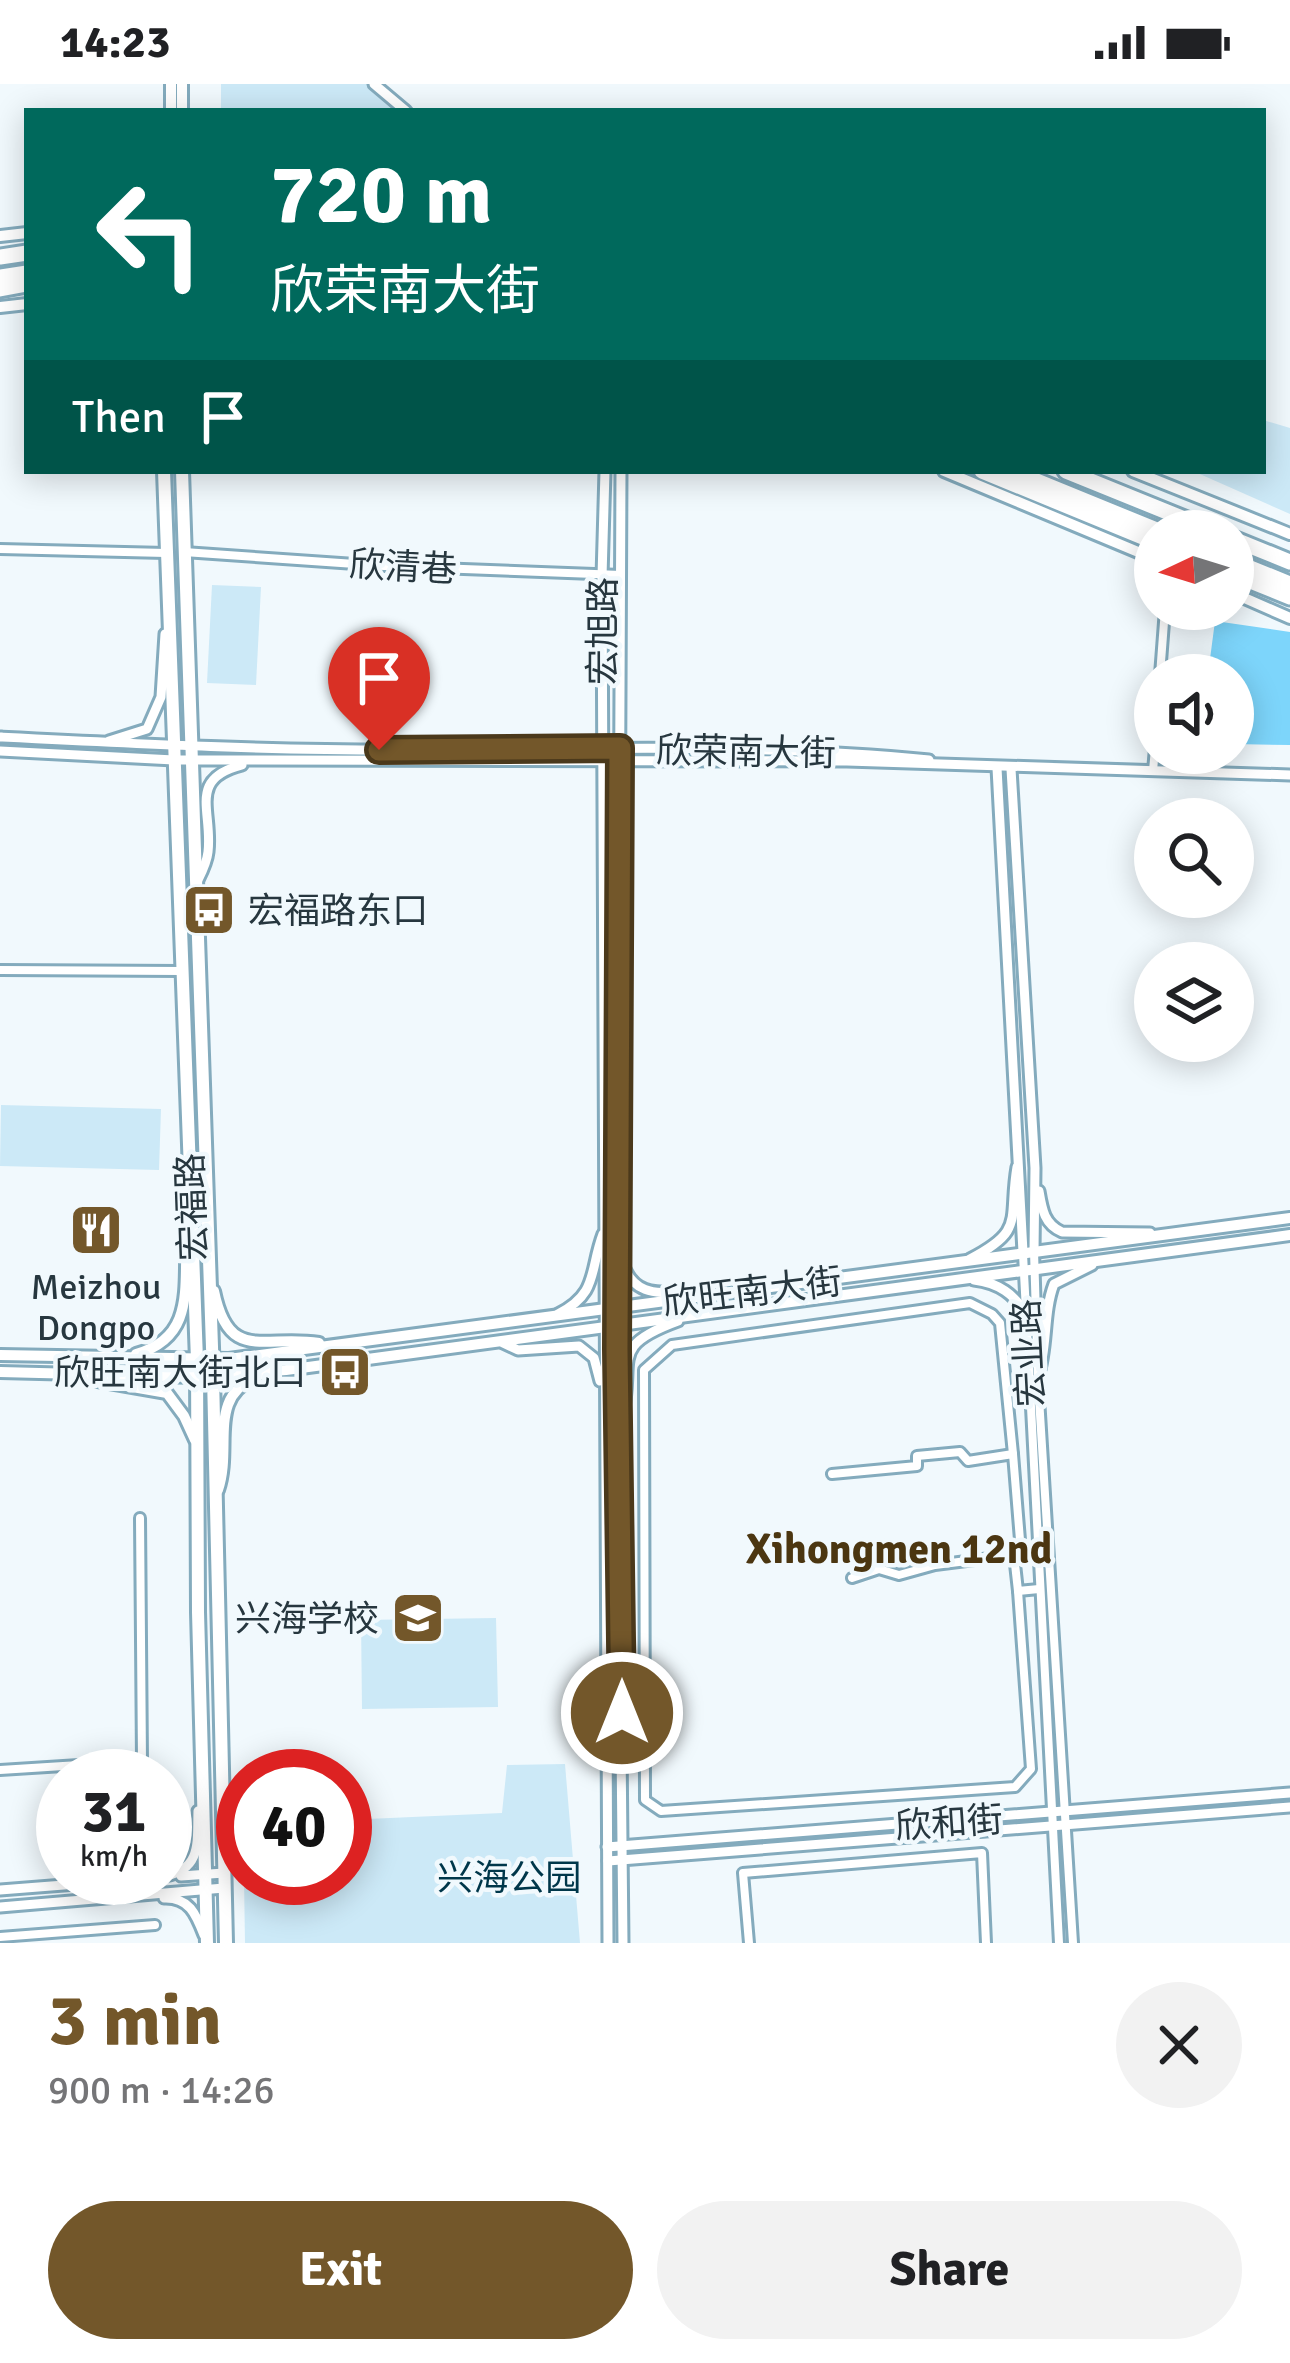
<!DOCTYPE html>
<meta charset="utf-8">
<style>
:root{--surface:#fff;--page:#f2f2f2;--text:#202124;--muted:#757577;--accent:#73572a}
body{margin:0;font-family:Signika,"Noto Sans SC",sans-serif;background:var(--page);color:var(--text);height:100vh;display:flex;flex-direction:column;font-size:45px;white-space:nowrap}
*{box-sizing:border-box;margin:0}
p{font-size:39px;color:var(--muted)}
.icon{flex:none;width:66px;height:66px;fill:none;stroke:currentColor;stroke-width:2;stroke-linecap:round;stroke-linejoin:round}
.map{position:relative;height:1859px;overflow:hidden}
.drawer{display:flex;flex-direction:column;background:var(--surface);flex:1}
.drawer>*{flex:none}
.top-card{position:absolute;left:24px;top:24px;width:1242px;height:366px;border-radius:0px;box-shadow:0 6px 30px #0003;background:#00695c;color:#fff;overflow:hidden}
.needle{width:78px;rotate:266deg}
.buttons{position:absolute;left:1134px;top:426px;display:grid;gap:24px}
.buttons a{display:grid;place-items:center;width:120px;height:120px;border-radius:50%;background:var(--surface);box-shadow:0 6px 30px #0003;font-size:60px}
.speed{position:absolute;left:36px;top:1665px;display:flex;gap:24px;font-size:60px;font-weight:700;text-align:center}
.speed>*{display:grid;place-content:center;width:156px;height:156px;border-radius:50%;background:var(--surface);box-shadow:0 6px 30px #0003;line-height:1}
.speed small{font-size:30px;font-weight:400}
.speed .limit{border:18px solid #d22;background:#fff;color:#111}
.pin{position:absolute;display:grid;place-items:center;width:102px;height:102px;color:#fff;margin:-123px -51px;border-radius:50% 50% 50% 0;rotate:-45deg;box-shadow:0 0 12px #0007}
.pin .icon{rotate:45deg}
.me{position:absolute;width:132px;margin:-66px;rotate:0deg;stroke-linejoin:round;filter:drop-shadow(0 0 9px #0008)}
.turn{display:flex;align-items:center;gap:42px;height:252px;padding:0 48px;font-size:54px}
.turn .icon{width:156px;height:156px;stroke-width:2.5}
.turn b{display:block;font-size:84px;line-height:102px}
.then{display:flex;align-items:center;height:114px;padding:0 48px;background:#0003;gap:24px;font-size:45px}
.round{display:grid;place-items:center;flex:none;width:126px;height:126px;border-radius:63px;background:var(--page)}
.summary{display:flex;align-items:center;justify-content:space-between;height:204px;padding:0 48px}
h1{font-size:72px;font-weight:800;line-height:90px;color:var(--accent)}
.action{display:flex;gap:24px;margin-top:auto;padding:24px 48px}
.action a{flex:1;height:138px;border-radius:72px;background:var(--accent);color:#fff;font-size:48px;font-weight:800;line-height:138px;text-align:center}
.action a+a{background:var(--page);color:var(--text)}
.status{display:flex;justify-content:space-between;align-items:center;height:84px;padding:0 60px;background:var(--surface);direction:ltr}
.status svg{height:33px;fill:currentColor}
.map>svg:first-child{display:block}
.green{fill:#cce9f7}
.forest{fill:#7dd5fb}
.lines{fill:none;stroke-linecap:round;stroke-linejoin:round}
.minor-casing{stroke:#84abbd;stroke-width:14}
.tertiary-casing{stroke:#84abbd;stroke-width:15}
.secondary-casing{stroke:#84abbd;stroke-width:16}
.primary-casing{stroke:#84abbd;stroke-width:18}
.motorway-casing{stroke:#84abbd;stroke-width:21}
.minor{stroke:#fff;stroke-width:8}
.tertiary{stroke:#fff;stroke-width:9}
.secondary{stroke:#fff;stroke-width:10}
.primary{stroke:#fff;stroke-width:12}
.motorway{stroke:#fff;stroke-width:15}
.route-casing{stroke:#4b391b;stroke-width:30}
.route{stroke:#73572a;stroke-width:21}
.labels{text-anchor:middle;stroke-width:9;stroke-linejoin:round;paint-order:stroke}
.street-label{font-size:36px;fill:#27373f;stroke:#f1f9fd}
.poi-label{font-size:36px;fill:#27373f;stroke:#f1f9fd;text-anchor:end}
.park-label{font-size:36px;fill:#00374a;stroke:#f1f9fd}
.quarter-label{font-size:42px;font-weight:bold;fill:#4b3611;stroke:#f1f9fd}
</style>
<div class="status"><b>14:23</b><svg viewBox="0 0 49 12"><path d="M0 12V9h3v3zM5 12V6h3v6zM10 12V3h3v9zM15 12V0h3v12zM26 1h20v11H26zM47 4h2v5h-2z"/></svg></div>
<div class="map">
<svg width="1290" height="1859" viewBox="0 0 1290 1859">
<rect width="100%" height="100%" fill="#f1f9fd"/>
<g class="green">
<path d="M221 0H372L403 27H221Z"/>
<path d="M1263 336 1290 344V430L1193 387H1263Z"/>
<path d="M212 501 261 503 256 601 207 599Z"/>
<path d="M1 1021 161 1025 159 1086 0 1082Z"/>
<path d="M496 1534 498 1623 362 1625 361 1536Z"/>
<path d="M565 1680 580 1859H245L244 1794H345V1736L502 1729 507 1681Z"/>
</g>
<path class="forest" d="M1215 537 1290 548V661L1233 660V591H1170L1191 588 1210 575Z"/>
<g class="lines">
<g class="minor-casing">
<g id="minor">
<path d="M0 465 166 469"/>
<path d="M184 468 384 482 621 491"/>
<path d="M1160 591 1165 525"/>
<path d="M1153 687 1155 664"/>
<path d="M0 886 182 887"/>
<path d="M1034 1167 1038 1298 1073 1859"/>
<path d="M1023 1170 1059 1859"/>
<path d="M1013 1370 1000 1239 992 1230 970 1219 672 1261 644 1286 645 1716 661 1727 1015 1703 1031 1685 1018 1507"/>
<path d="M832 1390 917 1382V1372L960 1368 968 1377 1013 1370 1020 1456 1014 1471"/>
<path d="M852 1494 879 1485 899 1491 935 1481 1014 1471 1018 1507 1039 1505"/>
<path d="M0 1686 142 1677 140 1434"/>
<path d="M0 1853 155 1841"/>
<path d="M749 1859 743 1789 982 1769 986 1859"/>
</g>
</g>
<g class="tertiary-casing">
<g id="tertiary">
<path d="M374 0 406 27"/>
<path d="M605 387 602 493 608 1859"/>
<path d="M621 387 617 1265 623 1859"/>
<path d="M0 653C140 660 279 667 419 666 589 665 761 659 929 676"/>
<path d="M109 657 147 645 161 613 165 550"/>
<path d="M0 667 174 676 847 677 1290 691"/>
<path d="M997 684 1023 1168"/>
<path d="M1011 685 1035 1084 1034 1167"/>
<path d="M198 796C202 788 207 778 208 768 213 727 187 695 242 681"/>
<path d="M1039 1107C1042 1125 1044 1140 1062 1148L1150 1149"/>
<path d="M970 1175C1026 1146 1008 1136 1017 1083"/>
<path d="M622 1177C635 1221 671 1205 707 1209"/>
<path d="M974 1196C999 1199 1014 1210 1027 1231"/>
<path d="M558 1230C599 1209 589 1187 603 1150"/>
<path d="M503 1259 518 1266 579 1262 594 1274 600 1297"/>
<path d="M1038 1293C1048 1261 1043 1229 1054 1200L1092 1181"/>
<path d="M622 1334C636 1275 607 1263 678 1237"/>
<path d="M607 1763 1290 1709"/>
<path d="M608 1777 1290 1723"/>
<path d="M165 1792C202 1785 197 1758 198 1727"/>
<path d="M181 1792 224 1789"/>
<path d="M0 1806 153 1794"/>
<path d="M164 1814C189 1813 196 1830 204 1851"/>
<path d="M0 1823 224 1804"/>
</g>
</g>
<g class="secondary-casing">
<g id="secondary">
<path d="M171 27V0"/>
<path d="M182 27V0"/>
<path d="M0 152 27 149"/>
<path d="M0 223 27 220"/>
<path d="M944 387 1155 475"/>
<path d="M1133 387 1290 450"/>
<path d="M1233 509 1290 534"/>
<path d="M214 1207C229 1280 264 1250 319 1259"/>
<path d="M136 1270C201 1252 181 1193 188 1140"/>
<path d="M0 1271 229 1275 1290 1134"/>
<path d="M0 1288 197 1293 286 1286 1290 1151"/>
<path d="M98 1297 167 1309 184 1332 195 1356"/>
<path d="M218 1406C233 1362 206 1313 258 1292"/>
</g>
</g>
<g class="primary-casing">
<g id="primary">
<path d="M164 387 197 1276 198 1528 207 1859"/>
<path d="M182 387 213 1292 226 1859"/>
</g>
</g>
<g class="motorway-casing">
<g id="motorway">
<path d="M0 173 27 169"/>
<path d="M0 193 27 189"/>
<path d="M0 205 27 200"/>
<path d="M982 387 1155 458"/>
<path d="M1012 387 1159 447"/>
<path d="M1066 387 1214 447"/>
<path d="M1233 455 1290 478"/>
<path d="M1233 477 1290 500"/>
<path d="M1233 490 1290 513"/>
</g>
</g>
<use href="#minor" class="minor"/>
<use href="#tertiary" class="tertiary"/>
<use href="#secondary" class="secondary"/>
<use href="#primary" class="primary"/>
<use href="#motorway" class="motorway"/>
</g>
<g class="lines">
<g class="route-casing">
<path id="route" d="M379 666 620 664 617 1265 622 1629"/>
</g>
<use href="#route" class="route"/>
</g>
<defs>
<g id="bus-square" transform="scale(2.7)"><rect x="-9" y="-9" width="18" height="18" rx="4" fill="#73572a" stroke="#f1f9fd"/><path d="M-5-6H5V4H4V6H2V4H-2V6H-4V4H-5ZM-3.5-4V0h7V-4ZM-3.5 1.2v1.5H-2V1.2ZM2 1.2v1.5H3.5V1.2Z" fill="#fff"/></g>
<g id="restaurant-square" transform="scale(2.7)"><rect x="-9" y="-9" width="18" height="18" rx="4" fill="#73572a" stroke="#f1f9fd"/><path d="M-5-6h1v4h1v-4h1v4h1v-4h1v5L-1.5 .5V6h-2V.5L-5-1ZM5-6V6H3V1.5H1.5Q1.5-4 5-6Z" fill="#fff"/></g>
<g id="school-square" transform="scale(2.7)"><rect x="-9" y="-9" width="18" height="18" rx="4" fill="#73572a" stroke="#f1f9fd"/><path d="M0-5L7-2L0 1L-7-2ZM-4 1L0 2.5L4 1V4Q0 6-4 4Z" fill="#fff"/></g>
</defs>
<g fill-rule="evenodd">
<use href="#bus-square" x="209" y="826"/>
<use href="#restaurant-square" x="96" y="1146"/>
<use href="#bus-square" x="345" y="1288"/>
<use href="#school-square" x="418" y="1534"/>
</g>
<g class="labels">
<g class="street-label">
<text transform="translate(403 482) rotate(3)" y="13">欣清巷</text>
<text transform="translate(602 547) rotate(-90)" y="13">宏旭路</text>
<text transform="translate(746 667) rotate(1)" y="13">欣荣南大街</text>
<text transform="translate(191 1123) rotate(-92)" y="13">宏福路</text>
<text transform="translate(752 1207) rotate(-7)" y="13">欣旺南大街</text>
<text transform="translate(1028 1269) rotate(-93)" y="13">宏业路</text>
<text transform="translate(949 1738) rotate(-4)" y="13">欣和街</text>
</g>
<g class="poi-label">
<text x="248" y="839" text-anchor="start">宏福路东口</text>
<text x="96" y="1215" text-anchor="middle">Meizhou<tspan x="96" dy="41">Dongpo</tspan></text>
<text x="306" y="1301">欣旺南大街北口</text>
<text x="379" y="1547">兴海学校</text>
</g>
<g class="park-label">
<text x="509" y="1806">兴海公园</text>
</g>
<g class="quarter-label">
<text x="899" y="1479">Xihongmen 12nd</text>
</g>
</g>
</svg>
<div class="buttons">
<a><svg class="needle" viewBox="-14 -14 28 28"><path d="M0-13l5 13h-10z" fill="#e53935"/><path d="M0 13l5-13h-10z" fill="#757577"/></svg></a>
<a><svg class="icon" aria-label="sound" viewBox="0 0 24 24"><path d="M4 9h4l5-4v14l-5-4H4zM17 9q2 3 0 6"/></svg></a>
<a><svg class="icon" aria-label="search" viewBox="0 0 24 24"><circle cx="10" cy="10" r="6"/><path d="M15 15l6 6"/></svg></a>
<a><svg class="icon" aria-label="layers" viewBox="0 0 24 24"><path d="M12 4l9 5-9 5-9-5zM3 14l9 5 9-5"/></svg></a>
</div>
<div class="speed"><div>31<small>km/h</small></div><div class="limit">40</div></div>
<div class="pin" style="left:379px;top:666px;background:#d93025"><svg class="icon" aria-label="arrive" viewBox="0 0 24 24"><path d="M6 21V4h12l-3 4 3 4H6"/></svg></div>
<svg class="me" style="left:622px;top:1629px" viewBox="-20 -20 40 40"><circle r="17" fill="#73572a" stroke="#fff" stroke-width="3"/><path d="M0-11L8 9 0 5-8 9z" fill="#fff"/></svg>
<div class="top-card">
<div class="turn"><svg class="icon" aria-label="left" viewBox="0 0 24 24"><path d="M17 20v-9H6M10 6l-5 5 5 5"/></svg><div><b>720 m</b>欣荣南大街</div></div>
<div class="then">Then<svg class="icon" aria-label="arrive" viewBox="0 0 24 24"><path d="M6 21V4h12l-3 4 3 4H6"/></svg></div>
</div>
</div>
<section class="drawer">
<div class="summary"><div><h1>3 min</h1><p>900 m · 14:26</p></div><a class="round"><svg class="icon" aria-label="close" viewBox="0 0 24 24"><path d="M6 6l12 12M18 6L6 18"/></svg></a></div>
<div class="action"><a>Exit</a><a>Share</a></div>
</section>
